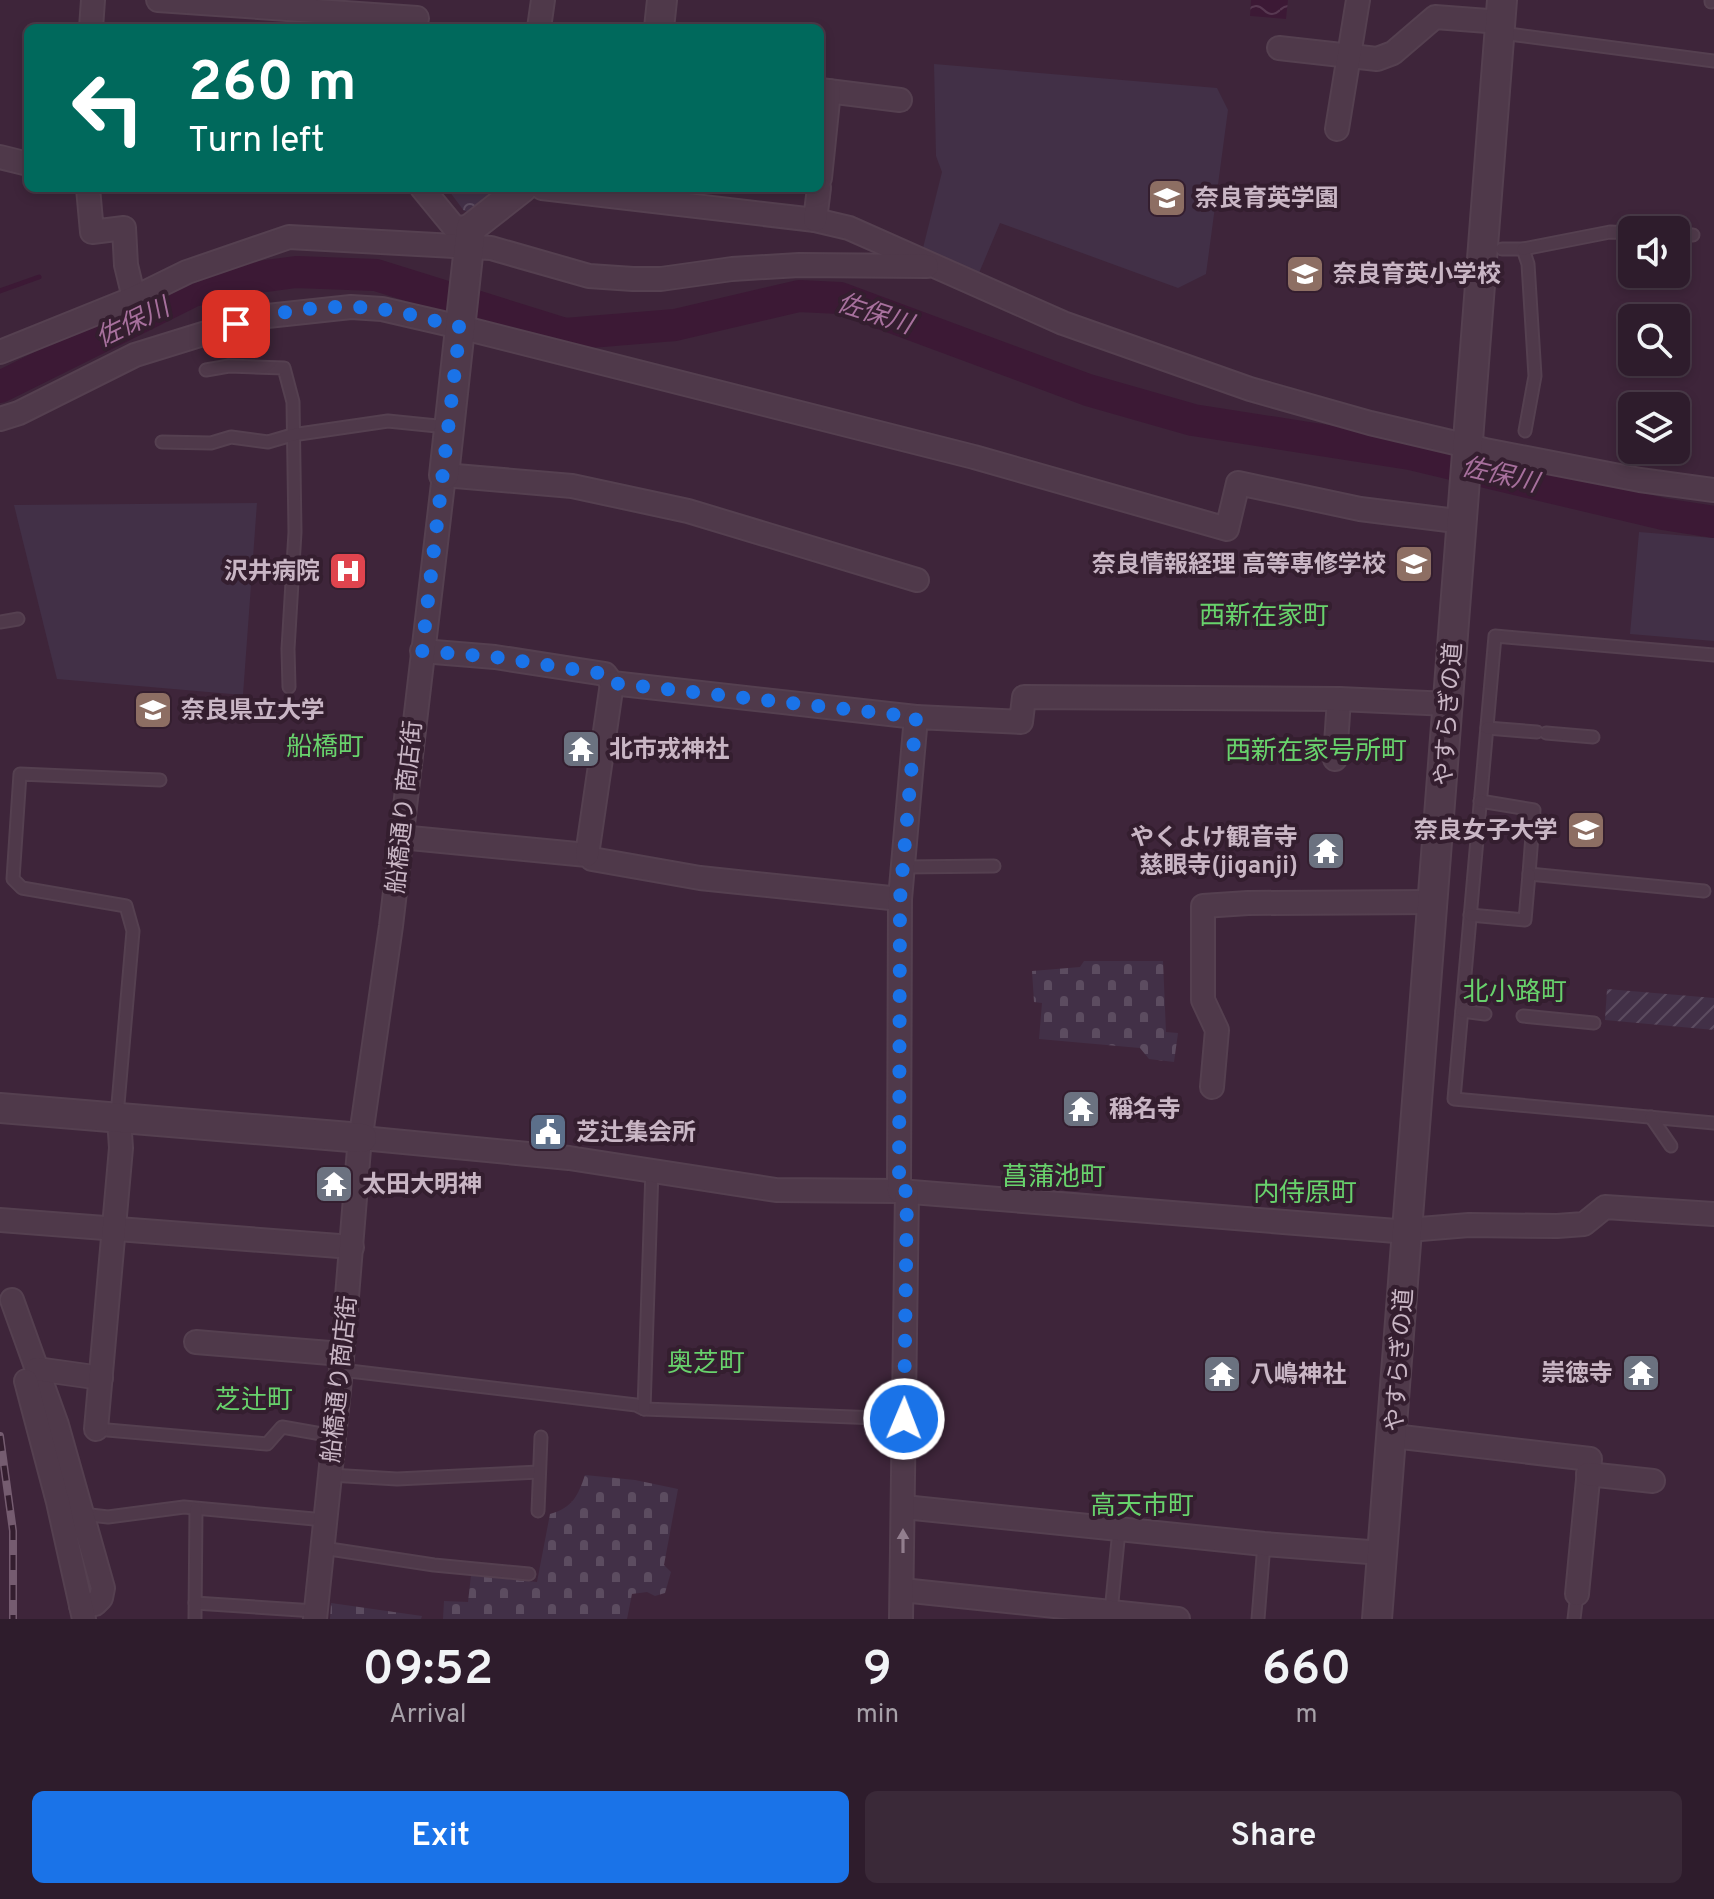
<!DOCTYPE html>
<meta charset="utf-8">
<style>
:root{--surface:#2e1c2c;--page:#3a2938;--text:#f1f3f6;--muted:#a7a1a9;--line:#493a48;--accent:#1a73e8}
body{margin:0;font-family:Overpass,"Noto Sans JP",sans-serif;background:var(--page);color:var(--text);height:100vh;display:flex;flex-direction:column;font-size:30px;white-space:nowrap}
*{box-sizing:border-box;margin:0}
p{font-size:26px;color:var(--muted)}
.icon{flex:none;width:44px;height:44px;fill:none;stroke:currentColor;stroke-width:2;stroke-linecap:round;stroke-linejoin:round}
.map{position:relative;height:1619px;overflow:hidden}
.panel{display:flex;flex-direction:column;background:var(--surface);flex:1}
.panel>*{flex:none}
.top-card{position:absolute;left:24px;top:24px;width:800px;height:168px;border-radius:12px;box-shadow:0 4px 12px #0003,0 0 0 2px var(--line);background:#00695c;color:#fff;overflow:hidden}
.controls{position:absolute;left:1618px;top:216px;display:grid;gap:16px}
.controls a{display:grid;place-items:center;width:72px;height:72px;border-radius:12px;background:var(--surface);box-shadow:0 4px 12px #0003,0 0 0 2px var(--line);font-size:40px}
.pin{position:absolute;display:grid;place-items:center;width:68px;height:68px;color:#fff;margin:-34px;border-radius:16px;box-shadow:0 4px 12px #0006}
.me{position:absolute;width:88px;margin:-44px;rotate:1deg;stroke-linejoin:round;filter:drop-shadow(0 0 6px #0008)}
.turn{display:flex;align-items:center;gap:28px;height:168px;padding:0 32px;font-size:36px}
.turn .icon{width:104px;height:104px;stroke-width:2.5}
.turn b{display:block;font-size:56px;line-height:68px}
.eta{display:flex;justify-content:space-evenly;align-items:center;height:136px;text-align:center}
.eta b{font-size:48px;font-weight:600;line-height:56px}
.primary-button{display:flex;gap:16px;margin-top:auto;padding:16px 32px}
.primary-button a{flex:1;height:92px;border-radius:12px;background:var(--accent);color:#fff;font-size:32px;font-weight:600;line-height:92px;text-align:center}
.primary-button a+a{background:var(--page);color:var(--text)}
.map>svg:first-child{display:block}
.grass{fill:#423047}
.cemetery{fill:url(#cemetery-stones)}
.park{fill:url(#park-crowns)}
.garden{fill:url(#garden-furrows)}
.water{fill:url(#water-waves)}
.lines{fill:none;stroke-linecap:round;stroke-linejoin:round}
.stream{stroke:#3c1935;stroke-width:5}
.river{stroke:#3c1935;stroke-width:32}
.service-casing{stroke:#554050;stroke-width:15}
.minor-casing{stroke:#554050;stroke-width:26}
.tertiary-casing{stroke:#554050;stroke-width:32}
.service{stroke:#4f394a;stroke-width:11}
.minor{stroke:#4f394a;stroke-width:22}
.tertiary{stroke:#4f394a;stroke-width:28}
.rail-casing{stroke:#755c70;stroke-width:8}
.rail{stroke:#341e2f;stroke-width:5;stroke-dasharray:15;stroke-linecap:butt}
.oneway{fill:#927e8e}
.route{stroke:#1a73e8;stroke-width:14;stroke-dasharray:0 25.2}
.labels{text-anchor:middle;stroke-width:8;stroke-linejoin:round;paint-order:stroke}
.poi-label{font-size:24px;font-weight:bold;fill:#c9b6c5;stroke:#341e2f;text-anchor:start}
.street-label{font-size:24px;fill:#c9b6c5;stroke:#341e2f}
.water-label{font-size:26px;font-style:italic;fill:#a7709d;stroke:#341e2f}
.neighbourhood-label{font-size:26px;fill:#68d26c;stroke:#341e2f}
</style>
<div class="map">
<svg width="1714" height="1619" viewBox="0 0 1714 1619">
<defs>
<pattern id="cemetery-stones" width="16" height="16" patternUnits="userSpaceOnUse" patternTransform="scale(2)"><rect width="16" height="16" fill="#423047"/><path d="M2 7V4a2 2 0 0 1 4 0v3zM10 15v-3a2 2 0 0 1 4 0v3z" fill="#5c4c60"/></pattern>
<pattern id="park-crowns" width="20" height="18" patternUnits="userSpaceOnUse" patternTransform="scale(2)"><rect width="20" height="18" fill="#423047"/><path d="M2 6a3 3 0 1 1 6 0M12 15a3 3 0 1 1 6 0" fill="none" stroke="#5c4c60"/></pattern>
<pattern id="garden-furrows" width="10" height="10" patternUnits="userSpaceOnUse" patternTransform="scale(2)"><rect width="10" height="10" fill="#423047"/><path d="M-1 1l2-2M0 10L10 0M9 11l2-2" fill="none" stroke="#5c4c60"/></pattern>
<pattern id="water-waves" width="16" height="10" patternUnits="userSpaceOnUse" patternTransform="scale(2)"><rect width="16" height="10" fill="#3c1935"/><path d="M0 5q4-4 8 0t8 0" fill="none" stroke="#573851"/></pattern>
</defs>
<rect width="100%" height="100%" fill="#3e253a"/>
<g class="grass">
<path d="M934 64 1217 88 1228 110 1206 274 1178 288 1000 223 979 273 923 248 942 172 936 156Z"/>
<path d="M257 503 243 695 57 679 14 505Z"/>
<path d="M1639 532 1714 538V641L1630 634Z"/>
</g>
<g class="cemetery">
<path d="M1084 961H1163L1166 1032 1178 1033 1174 1062 1149 1059 1140 1048 1039 1039 1042 1003 1034 1002 1032 971 1080 967Z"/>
<path d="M585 1475 635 1480 678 1489 664 1565 671 1572 665 1593 655 1596 647 1592 632 1594 627 1619H443L444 1601 468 1602 471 1575 537 1582 550 1514C572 1508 578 1496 585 1475Z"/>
<path d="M331 1603 422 1616 421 1619H330Z"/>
</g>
<path class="park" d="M447 188H511L483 212 464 211Z"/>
<path class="garden" d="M1607 989 1714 998V1030L1605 1020Z"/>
<path class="water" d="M1251 0H1288L1286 19 1250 16Z"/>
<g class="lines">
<path class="stream" d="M0 291 39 277"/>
<path class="river" d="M0 387 193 291 251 278 296 272 376 275 565 334 675 325 799 296 840 298 1088 390 1193 420 1410 454 1663 514 1714 522"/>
<g class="service-casing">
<g id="service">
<path d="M1711 2V0"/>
<path d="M1501 33 1714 61"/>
<path d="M1676 234 1693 235"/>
<path d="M1502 249H1523L1528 264 1535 376 1525 431"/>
<path d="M1523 249 1610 232 1632 233"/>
<path d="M206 370 229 366 284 368 293 402 295 532 288 649 289 687"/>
<path d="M162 442 211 443 231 437 268 442 292 435 388 421 447 427"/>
<path d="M0 622 18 619"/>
<path d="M1714 655 1495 636 1454 1099 1714 1123"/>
<path d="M1487 728 1537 732"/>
<path d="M1546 733 1593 737"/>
<path d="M1480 801 1534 810 1529 874 1704 891"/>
<path d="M904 867 994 866"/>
<path d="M1470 915 1525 920 1529 874"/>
<path d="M1462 1011 1485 1014"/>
<path d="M1523 1016 1594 1023"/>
<path d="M119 1116 118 1104 133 931 126 906 22 888 13 879 20 774 160 780"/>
<path d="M1651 1117 1671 1146"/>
<path d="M341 1370 636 1405 644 1409 904 1419"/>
<path d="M644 1409 652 1170"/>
<path d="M96 1429 267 1444 282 1427 333 1436"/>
<path d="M330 1475 397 1479 539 1472"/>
<path d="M538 1511 541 1437"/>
<path d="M82 1514 108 1517 184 1507 325 1520"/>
<path d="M323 1548 434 1565 529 1574"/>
<path d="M195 1603 315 1611"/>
<path d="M1111 1612 1119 1530"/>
<path d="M195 1619 196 1509"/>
<path d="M1258 1619 1264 1544"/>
<path d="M1574 1619 1577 1594"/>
</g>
</g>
<g class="minor-casing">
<g id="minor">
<path d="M158 0 417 18"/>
<path d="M91 28 93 0"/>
<path d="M539 28 543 0"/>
<path d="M1279 48 1377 59 1393 53 1435 17 1501 22"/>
<path d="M820 90 900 100"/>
<path d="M1337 129 1358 0"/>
<path d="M0 157 28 164"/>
<path d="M820 178 829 91"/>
<path d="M88 188 92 232 124 228 126 265 134 298"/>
<path d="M422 188 454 227 471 228"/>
<path d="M542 188 815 220 849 228 1063 323 1250 389 1370 423 1485 450 1640 480 1714 490"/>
<path d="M815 220 819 188"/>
<path d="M0 352 134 298 187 272 289 237 491 248 589 276 633 279H661L732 269 799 265 927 266"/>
<path d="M0 419 19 413 135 355 258 317 351 307 382 309 460 327 974 457 1227 529 1238 483 1360 509 1448 520"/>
<path d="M422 651 495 657 605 674 612 683 916 717"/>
<path d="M1335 759 1339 699"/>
<path d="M400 837 587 855 592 859 700 878 900 899"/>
<path d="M587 855 612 683"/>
<path d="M1212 1087 1217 1030 1203 1000V906L1248 903 1434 902"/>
<path d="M362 1138 569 1158 776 1190 899 1191 1396 1231 1469 1225 1557 1226 1584 1224 1605 1207 1714 1214"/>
<path d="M899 1191 900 899 916 717 1021 722 1024 697 1339 699 1449 704"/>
<path d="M0 1220 352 1247"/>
<path d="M12 1300 57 1425 103 1588 101 1598 95 1604 81 1606"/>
<path d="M196 1342 342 1354"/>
<path d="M37 1369 101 1378"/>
<path d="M26 1381 58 1502 84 1619"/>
<path d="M96 1429 121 1148 119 1118"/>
<path d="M1393 1436 1590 1459 1577 1594"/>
<path d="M1588 1474 1653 1481"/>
<path d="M904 1507 1264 1544 1382 1553"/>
<path d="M902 1590 1178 1619"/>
<path d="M315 1619 341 1370 359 1149 391 926 444 475 572 486 688 511 917 580"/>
<path d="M901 1619 907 1191"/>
</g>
</g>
<g class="tertiary-casing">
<g id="tertiary">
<path d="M659 28 662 0"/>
<path d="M444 475 471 228 522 188"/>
<path d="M0 1108 362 1138"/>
<path d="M1377 1619 1502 0"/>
</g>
</g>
<use href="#service" class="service"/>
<use href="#minor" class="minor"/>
<use href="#tertiary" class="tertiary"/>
<g class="rail-casing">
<path id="rail" d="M0 1436 13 1531V1619"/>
</g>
<use href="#rail" class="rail"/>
</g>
<defs><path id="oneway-solid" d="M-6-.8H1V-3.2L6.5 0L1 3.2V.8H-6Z" transform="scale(2)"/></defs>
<use class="oneway" href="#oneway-solid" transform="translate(903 1541) rotate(-90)"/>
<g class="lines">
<path class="route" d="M236 324C281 310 333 303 380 309 406 312 434 321 460 327L422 651 495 657 605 674 612 683 916 717 900 899 899 1191H907L904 1419"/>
</g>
<defs>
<g id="school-square" transform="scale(2)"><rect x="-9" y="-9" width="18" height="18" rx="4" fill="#8d6e63" stroke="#341e2f"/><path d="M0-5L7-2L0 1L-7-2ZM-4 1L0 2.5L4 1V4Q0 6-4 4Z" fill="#fff"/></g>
<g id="hospital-square" transform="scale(2)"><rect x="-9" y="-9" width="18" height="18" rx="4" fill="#e0444e" stroke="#341e2f"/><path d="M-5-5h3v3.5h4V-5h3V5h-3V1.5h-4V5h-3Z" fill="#fff"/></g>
<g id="university-square" transform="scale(2)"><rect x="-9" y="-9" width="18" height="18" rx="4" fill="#8d6e63" stroke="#341e2f"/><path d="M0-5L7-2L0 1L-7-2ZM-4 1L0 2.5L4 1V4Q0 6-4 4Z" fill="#fff"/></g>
<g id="temple-square" transform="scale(2)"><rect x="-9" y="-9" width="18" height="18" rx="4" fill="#6b7280" stroke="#341e2f"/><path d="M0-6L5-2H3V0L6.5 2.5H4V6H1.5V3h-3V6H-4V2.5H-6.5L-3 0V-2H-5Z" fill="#fff"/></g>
<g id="civic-square" transform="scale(2)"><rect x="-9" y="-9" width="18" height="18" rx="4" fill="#5c6f8a" stroke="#341e2f"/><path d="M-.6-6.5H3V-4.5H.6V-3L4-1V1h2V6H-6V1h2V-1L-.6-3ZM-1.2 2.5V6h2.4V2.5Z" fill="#fff"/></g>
</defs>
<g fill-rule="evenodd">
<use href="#school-square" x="1167" y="198"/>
<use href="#school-square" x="1305" y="274"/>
<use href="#school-square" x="1414" y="564"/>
<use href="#hospital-square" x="348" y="571"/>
<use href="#university-square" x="153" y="710"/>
<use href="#temple-square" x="581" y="749"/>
<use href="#university-square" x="1586" y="830"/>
<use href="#temple-square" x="1326" y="851"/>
<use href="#temple-square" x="1081" y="1109"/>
<use href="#civic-square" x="548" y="1132"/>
<use href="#temple-square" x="334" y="1184"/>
<use href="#temple-square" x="1641" y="1373"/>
<use href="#temple-square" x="1222" y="1374"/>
</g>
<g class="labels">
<g class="poi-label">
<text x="1195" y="206">奈良育英学園</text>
<text x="1333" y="282">奈良育英小学校</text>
<text x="1386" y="572" text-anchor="end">奈良情報経理 高等専修学校</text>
<text x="320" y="579" text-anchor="end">沢井病院</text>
<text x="181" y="718">奈良県立大学</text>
<text x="609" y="757">北市戎神社</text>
<text x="1558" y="838" text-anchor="end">奈良女子大学</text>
<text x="1298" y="845" text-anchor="end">やくよけ観音寺<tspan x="1298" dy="28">慈眼寺(jiganji)</tspan></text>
<text x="1109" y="1117">稱名寺</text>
<text x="576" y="1140">芝辻集会所</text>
<text x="362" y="1192">太田大明神</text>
<text x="1613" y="1381" text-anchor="end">崇徳寺</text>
<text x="1250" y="1382">八嶋神社</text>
</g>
<g class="street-label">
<text transform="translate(1448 714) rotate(-86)" y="8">やすらぎの道</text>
<text transform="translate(404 807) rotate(-84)" y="8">船橋通り 商店街</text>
<text transform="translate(1399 1360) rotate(-86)" y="8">やすらぎの道</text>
<text transform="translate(339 1379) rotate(-84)" y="8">船橋通り商店街</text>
</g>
<g class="water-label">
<text transform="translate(875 313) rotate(18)" y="9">佐保川</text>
<text transform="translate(132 322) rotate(-26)" y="9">佐保川</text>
<text transform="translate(1500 474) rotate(13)" y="9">佐保川</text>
</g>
<g class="neighbourhood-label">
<text x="1264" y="624">西新在家町</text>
<text x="325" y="755">船橋町</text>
<text x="1316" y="759">西新在家号所町</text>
<text x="1515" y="1000">北小路町</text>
<text x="1054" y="1185">菖蒲池町</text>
<text x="1305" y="1201">内侍原町</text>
<text x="706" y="1371">奥芝町</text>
<text x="254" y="1408">芝辻町</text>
<text x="1142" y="1514">高天市町</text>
</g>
</g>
</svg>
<div class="controls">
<a><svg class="icon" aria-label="sound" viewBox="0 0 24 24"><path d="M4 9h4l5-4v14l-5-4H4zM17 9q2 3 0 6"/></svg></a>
<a><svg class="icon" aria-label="search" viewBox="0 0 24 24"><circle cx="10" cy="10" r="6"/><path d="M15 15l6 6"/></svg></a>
<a><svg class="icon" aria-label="layers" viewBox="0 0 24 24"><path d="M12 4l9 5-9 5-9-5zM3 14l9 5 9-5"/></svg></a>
</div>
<div class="pin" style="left:236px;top:324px;background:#d93025"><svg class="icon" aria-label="arrive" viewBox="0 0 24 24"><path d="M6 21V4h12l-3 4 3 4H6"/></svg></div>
<svg class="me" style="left:904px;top:1419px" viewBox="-20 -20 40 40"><circle r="17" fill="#1a73e8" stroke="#fff" stroke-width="3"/><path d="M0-11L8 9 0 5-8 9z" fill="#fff"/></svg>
<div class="top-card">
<div class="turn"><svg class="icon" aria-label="left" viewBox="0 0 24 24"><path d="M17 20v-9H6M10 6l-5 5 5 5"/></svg><div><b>260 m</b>Turn left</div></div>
</div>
</div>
<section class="panel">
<div class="eta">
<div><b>09:52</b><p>Arrival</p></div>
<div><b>9</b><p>min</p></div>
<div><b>660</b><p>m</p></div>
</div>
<div class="primary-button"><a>Exit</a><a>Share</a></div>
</section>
